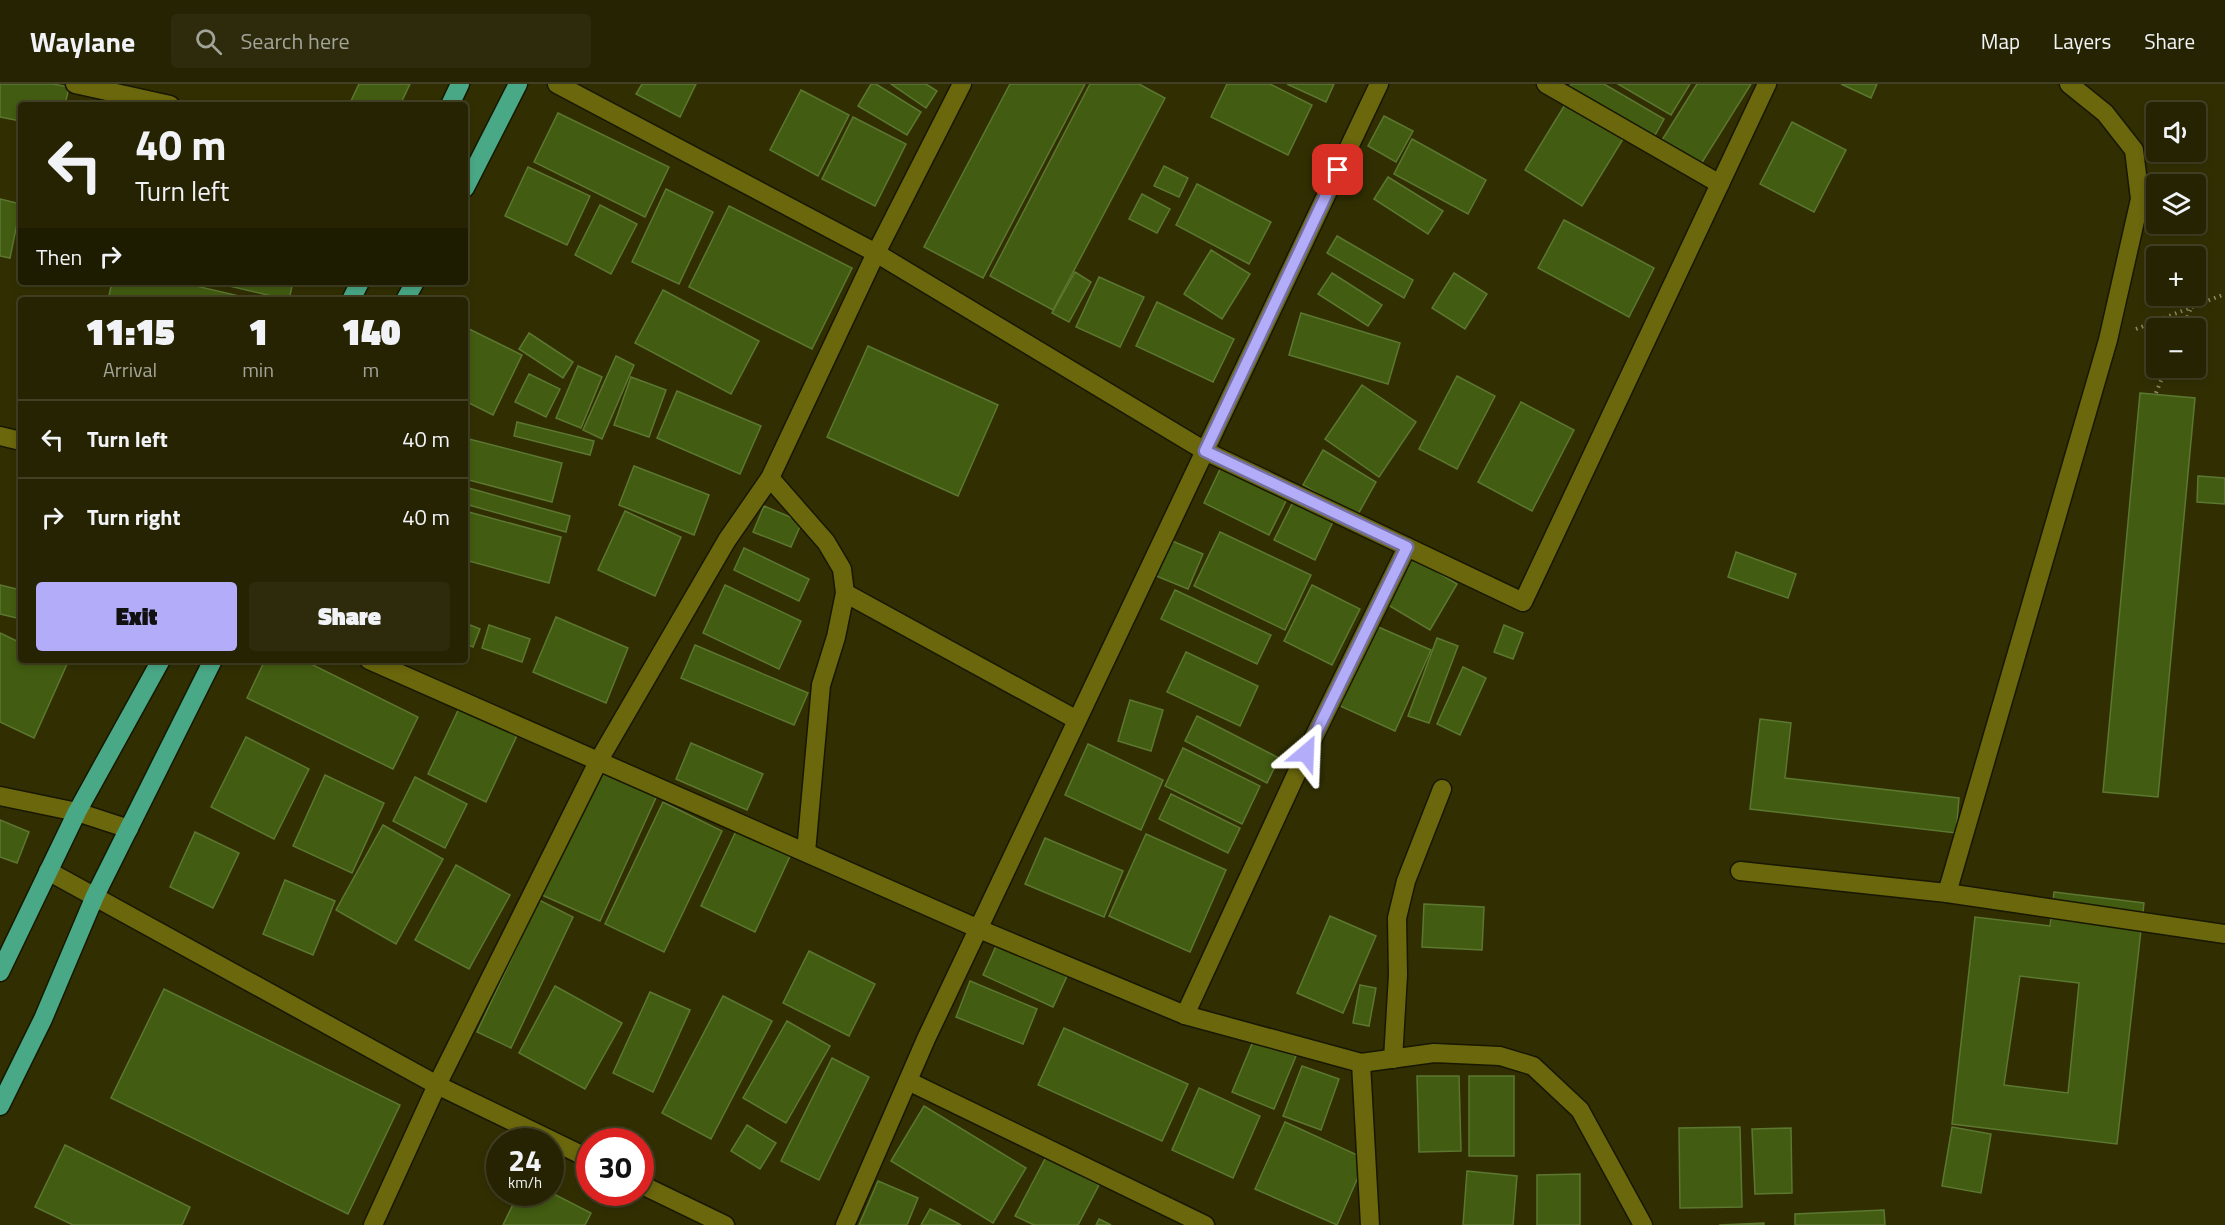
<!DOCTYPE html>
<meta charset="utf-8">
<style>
:root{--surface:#252302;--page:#2d2b0c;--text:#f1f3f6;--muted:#a3a499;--line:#424024;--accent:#b3adf9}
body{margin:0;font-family:"Titillium Web",sans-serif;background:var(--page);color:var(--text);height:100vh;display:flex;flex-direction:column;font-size:22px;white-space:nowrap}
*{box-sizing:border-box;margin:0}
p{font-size:20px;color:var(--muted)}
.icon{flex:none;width:33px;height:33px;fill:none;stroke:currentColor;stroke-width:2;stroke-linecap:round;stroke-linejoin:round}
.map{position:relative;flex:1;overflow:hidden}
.side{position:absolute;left:18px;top:213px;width:450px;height:366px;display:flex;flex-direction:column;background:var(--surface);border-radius:6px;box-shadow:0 3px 9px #0003,0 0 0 2px var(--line)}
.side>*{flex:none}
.hud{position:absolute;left:18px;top:18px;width:450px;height:183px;border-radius:6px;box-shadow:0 3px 9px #0003,0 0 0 2px var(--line);background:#252302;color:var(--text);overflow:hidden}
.tools{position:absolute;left:2146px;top:18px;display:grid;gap:12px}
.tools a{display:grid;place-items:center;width:60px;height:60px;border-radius:6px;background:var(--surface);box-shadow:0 3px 9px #0003,0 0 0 2px var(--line);font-size:30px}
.speed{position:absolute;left:486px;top:1044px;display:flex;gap:12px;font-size:30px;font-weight:700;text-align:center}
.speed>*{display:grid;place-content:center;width:78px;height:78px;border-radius:50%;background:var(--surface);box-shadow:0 3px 9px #0003,0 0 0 2px var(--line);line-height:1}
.speed small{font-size:15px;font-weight:400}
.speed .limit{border:9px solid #d22;background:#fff;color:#111}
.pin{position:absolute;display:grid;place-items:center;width:51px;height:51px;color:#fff;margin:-26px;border-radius:12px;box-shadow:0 3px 9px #0006}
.me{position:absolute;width:66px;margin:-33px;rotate:26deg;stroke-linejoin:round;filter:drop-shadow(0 0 4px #0008)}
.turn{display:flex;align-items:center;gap:21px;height:126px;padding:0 18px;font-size:27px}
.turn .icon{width:78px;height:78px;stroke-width:2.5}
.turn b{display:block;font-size:42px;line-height:51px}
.then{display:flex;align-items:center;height:57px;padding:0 18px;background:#0003;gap:12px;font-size:22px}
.eta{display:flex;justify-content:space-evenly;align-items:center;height:102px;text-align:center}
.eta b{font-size:36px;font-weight:800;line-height:42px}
.cta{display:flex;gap:12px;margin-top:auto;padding:12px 18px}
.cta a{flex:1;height:69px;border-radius:6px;background:var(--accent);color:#111;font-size:24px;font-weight:800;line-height:69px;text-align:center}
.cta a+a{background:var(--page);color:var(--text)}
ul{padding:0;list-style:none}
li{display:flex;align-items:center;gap:18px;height:78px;padding:0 18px;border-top:2px solid var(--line)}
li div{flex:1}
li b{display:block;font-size:22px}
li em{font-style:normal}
header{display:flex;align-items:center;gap:36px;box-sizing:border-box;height:84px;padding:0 30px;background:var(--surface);border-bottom:2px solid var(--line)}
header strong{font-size:28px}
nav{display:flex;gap:33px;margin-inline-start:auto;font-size:21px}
.search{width:420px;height:54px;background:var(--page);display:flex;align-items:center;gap:15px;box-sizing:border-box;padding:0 21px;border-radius:6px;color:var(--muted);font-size:22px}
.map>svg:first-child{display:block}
.building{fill:#425c11;stroke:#5c7730;stroke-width:1.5;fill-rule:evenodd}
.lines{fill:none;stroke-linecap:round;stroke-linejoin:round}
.minor-casing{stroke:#181701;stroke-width:21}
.highway-casing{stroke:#181701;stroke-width:21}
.path{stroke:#8d8b62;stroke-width:4;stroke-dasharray:1.5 4.5;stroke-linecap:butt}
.minor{stroke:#6b670c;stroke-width:18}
.highway{stroke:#49a987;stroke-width:18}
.route-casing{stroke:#7470a2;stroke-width:15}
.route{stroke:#b3adf9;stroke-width:10}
</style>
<header>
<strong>Waylane</strong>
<div class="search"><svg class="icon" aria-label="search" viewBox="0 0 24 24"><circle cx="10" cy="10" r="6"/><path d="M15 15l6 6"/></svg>Search here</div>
<nav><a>Map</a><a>Layers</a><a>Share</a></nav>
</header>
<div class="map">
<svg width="2225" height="1141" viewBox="0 0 2225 1141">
<rect width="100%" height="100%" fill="#312f02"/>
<g class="building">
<path d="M0 0H53L69 3 65 21H21V37L0 33Z"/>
<path d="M359 0H410L400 21H349Z"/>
<path d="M642 0H696L680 33 636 10Z"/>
<path d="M871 0H876L921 28 907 51 858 22Z"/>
<path d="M891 0H926L937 7 926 24Z"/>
<path d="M1010 0H1085L983 194 924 163Z"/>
<path d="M1090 0H1139L1165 14 1053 226 990 192Z"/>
<path d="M1227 0H1270L1312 21 1288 71 1211 33Z"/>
<path d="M1287 0H1334L1326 18Z"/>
<path d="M1571 0H1604L1664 35 1654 53 1569 4Z"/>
<path d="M1618 0H1690L1671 31Z"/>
<path d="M1697 0H1751L1701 80 1662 56Z"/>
<path d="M1841 0H1877L1871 14Z"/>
<path d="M801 6 849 31 818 92 770 66Z"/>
<path d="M1566 19 1623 55 1582 122 1525 86Z"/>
<path d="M558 29 669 83 645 133 534 78Z"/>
<path d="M1384 32 1413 47 1396 78 1368 62Z"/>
<path d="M853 33 906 60 875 122 822 95Z"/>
<path d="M1792 38 1846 66 1814 128 1760 100Z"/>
<path d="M1412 55 1486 96 1468 130 1394 90Z"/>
<path d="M1164 82 1188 94 1179 113 1154 102Z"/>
<path d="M528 83 590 112 567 161 505 132Z"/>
<path d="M1388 93 1443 127 1428 150 1374 115Z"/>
<path d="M1197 100 1271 138 1249 180 1176 141Z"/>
<path d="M666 105 713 128 679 200 632 178Z"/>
<path d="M1142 110 1170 125 1157 149 1129 135Z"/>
<path d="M0 115 21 120 10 174 0 172Z"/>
<path d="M600 121 637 140 611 190 575 171Z"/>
<path d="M729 122 852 184 812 265 689 203Z"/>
<path d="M1564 136 1654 184 1629 233 1538 184Z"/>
<path d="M1337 152 1413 196 1404 214 1327 169Z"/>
<path d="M1211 166 1250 190 1222 235 1184 210Z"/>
<path d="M1075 188 1091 198 1069 238 1052 229Z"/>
<path d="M1332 189 1382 221 1368 242 1318 210Z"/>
<path d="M1454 189 1487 210 1465 245 1432 224Z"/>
<path d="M1099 193 1144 213 1120 263 1076 243Z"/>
<path d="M112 198H179L256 216H108Z"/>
<path d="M212 198H293L289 216Z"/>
<path d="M663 206 759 257 731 310 635 259Z"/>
<path d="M1157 218 1234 255 1213 298 1136 262Z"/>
<path d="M1301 229 1400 259 1388 300 1289 271Z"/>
<path d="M465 243 522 271 493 331 465 317Z"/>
<path d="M529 249 573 278 563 294 519 265Z"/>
<path d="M868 262 998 321 958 412 827 353Z"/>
<path d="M616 272 634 281 602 355 583 346Z"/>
<path d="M578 282 602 293 581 344 556 334Z"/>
<path d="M529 290 560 305 546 333 515 318Z"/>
<path d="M1457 292 1495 312 1457 385 1419 365Z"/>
<path d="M631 293 666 306 649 353 614 341Z"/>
<path d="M1362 301 1416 338 1379 393 1325 355Z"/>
<path d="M677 307 761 342 740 390 657 354Z"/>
<path d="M2140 309 2195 314 2158 713 2103 708Z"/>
<path d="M1521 318 1574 346 1532 427 1478 398Z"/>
<path d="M517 338 594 357 590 371 514 352Z"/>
<path d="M465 354 562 379 552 418 465 395Z"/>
<path d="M1323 366 1376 398 1357 432 1303 401Z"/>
<path d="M1223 379 1289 411 1269 451 1204 419Z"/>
<path d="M634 382 709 411 694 451 619 421Z"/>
<path d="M2198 392 2225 394V420L2197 418Z"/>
<path d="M465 403 570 432 566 448 465 420Z"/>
<path d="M1296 412 1336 431 1315 476 1274 456Z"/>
<path d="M764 422 802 438 791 463 753 448Z"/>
<path d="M465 427 561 453 549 499 465 476Z"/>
<path d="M625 427 681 453 655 512 598 486Z"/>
<path d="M1220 448 1311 491 1285 546 1194 502Z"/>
<path d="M1170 456 1203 470 1188 505 1154 491Z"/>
<path d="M744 464 809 495 799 517 734 486Z"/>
<path d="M1736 468 1796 490 1788 514 1728 493Z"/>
<path d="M1411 472 1457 500 1430 546 1383 518Z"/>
<path d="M0 501 21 506V535L0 530Z"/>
<path d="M725 501 801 537 779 585 703 549Z"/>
<path d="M1312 501 1360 525 1332 581 1284 557Z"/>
<path d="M1175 506 1271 551 1257 580 1161 535Z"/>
<path d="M556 533 628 564 606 619 533 588Z"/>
<path d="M465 539 480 545 473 563 465 560Z"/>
<path d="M489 541 530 555 522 578 482 564Z"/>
<path d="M1504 541 1523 549 1513 575 1494 568Z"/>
<path d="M1376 542 1431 566 1395 647 1340 622Z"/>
<path d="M0 549 21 559V576H59L67 580 34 654 0 638Z"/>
<path d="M1437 554 1458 562 1429 639 1408 632Z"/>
<path d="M695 561 808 609 794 641 681 594Z"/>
<path d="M1186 568 1258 602 1240 642 1167 608Z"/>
<path d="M265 576H303L418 633 393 685 247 614Z"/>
<path d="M1463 583 1486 594 1460 651 1437 640Z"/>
<path d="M1130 616 1163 626 1151 667 1118 657Z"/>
<path d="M462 618 520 645 486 718 428 690Z"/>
<path d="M1197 632 1279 674 1267 699 1185 657Z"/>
<path d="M1760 635 1791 639 1785 694 1959 714 1956 749 1750 725Z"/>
<path d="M246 653 309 685 274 755 211 723Z"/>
<path d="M691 659 763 690 747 726 676 695Z"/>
<path d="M1088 660 1163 696 1141 746 1065 711Z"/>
<path d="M1183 664 1260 702 1242 740 1165 702Z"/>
<path d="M602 680 659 707 600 837 542 811Z"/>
<path d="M325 691 384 719 352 789 293 762Z"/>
<path d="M415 693 467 720 445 764 393 737Z"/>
<path d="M1171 710 1240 744 1228 769 1159 735Z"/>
<path d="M663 718 722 747 664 868 605 840Z"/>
<path d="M0 736 29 748 17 779 0 773Z"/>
<path d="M383 741 443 775 396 860 336 826Z"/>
<path d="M737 745 791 770 755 848 701 822Z"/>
<path d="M195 748 239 769 213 824 170 803Z"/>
<path d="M1146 750 1226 786 1190 868 1109 832Z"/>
<path d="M1045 754 1123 787 1104 833 1025 800Z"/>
<path d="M456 781 510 811 469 885 415 856Z"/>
<path d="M285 796 335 817 313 871 263 850Z"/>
<path d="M2054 808 2144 819 2117 1060 1952 1040 1975 833 2050 842ZM2020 892 2079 899 2068 1009 2004 1001Z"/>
<path d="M539 816 573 833 511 964 477 948Z"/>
<path d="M1424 820 1484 823 1482 866 1422 863Z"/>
<path d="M1330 832 1376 852 1343 929 1297 909Z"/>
<path d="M997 860 1067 892 1053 923 983 891Z"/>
<path d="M809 867 875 900 849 952 783 919Z"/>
<path d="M970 897 1037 925 1023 960 956 933Z"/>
<path d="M1360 901 1376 904 1369 942 1353 939Z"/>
<path d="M555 902 622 939 585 1005 519 969Z"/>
<path d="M164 905 400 1021 348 1130 111 1014Z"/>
<path d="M650 908 690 926 653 1008 613 989Z"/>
<path d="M723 912 772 937 711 1055 662 1029Z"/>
<path d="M787 937 830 962 786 1039 743 1014Z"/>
<path d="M1064 944 1188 1000 1162 1057 1038 1001Z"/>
<path d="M1254 955 1296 972 1274 1025 1232 1008Z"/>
<path d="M832 974 869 993 819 1096 781 1077Z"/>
<path d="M1302 982 1339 995 1321 1046 1283 1032Z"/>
<path d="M1417 992H1459L1461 1067 1419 1068Z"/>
<rect x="1469" y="992" width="45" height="80"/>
<path d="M1199 1004 1260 1032 1233 1094 1172 1066Z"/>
<path d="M924 1022 1026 1084 993 1139 891 1077Z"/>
<path d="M1285 1038 1366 1075 1337 1141 1255 1105Z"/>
<path d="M747 1041 776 1059 760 1085 731 1067Z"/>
<path d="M1740 1043 1742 1123 1680 1124 1679 1044Z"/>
<path d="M1952 1043 1991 1050 1981 1109 1942 1102Z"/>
<path d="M1791 1044 1792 1109 1755 1110 1752 1045Z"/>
<path d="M65 1061 190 1123 182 1141H73L35 1123Z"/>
<path d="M1046 1073 1099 1101 1078 1141H1034L1015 1132Z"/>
<path d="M1467 1087 1517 1092 1513 1141H1463Z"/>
<path d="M1580 1090V1141H1537V1091Z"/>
<path d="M878 1097 918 1114 907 1141H859Z"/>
<path d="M519 1108H550L591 1129 585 1141H503Z"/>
<path d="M930 1125 961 1141H921Z"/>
<path d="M1884 1126 1885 1141H1795V1130Z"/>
<path d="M1099 1135 1111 1141H1096Z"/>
<path d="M1764 1139V1141H1719Z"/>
</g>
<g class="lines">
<g class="minor-casing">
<g id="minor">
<path d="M75 0 170 21"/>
<path d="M557 0 876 169 1205 367 1523 518 1767 0"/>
<path d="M1546 0 1720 100"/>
<path d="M0 352 21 357"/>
<path d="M770 394 826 458 842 485 845 509 836 553 821 601 806 768"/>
<path d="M845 509 1077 636"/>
<path d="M369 576 979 845 1185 931 1361 979 1370 1141"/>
<path d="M0 712 77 728 129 745"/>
<path d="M48 787 437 1001 590 1075"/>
<path d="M1740 787 1947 809 2225 850"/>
<path d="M1947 809 2108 256 2140 115 2134 66 2105 29 2069 0"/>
<path d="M1185 931 1306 669 1407 463"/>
<path d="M1393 975 1398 891 1397 834 1406 797 1442 705"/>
<path d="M1361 979 1434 969 1500 972 1533 982 1580 1026 1643 1141"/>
<path d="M908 997 1205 1141"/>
<path d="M640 1100 725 1141"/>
<path d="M373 1141 437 1001 599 676 727 456 770 394 876 169 962 0"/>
<path d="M845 1141 926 955 1379 0"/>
</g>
</g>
<g class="highway-casing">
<g id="highway">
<path d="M450 21 460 0"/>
<path d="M465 104 518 0"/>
<path d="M351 216 360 198"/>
<path d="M405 216 415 198"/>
<path d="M0 888 77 728 161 576"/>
<path d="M0 1022 43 935 95 812 213 576"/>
</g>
</g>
<g class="path">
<path d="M2183 244 2191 224"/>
<path d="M2136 245 2225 210"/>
<path d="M2156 309 2166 284"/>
</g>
<use href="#minor" class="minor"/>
<use href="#highway" class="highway"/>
</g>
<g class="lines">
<g class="route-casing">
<path id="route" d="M1306 669 1407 463 1205 367 1338 86"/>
</g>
<use href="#route" class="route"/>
</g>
</svg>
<div class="tools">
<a><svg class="icon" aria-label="sound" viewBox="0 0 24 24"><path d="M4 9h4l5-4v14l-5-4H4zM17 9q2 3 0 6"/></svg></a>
<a><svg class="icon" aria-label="layers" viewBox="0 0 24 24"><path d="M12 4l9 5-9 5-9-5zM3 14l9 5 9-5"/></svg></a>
<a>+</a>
<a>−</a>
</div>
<div class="speed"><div>24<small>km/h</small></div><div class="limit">30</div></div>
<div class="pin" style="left:1338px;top:86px;background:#d93025"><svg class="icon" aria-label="arrive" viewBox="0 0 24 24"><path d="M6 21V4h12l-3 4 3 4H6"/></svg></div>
<svg class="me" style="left:1306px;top:669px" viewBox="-20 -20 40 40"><path d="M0-17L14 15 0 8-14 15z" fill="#b3adf9" stroke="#fff" stroke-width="4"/></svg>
<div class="hud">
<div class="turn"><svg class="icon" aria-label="left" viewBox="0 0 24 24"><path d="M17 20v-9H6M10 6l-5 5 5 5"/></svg><div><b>40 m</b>Turn left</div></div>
<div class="then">Then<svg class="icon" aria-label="right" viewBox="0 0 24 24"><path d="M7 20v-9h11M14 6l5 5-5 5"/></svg></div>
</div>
<section class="side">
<div class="eta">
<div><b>11:15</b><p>Arrival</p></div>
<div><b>1</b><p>min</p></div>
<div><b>140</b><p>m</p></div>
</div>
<ul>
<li><svg class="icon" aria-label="left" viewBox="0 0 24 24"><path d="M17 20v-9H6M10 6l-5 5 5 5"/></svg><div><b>Turn left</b></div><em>40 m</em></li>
<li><svg class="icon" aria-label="right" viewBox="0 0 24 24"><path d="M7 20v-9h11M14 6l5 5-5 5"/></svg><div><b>Turn right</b></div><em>40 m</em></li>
</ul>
<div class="cta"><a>Exit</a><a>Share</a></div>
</section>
</div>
